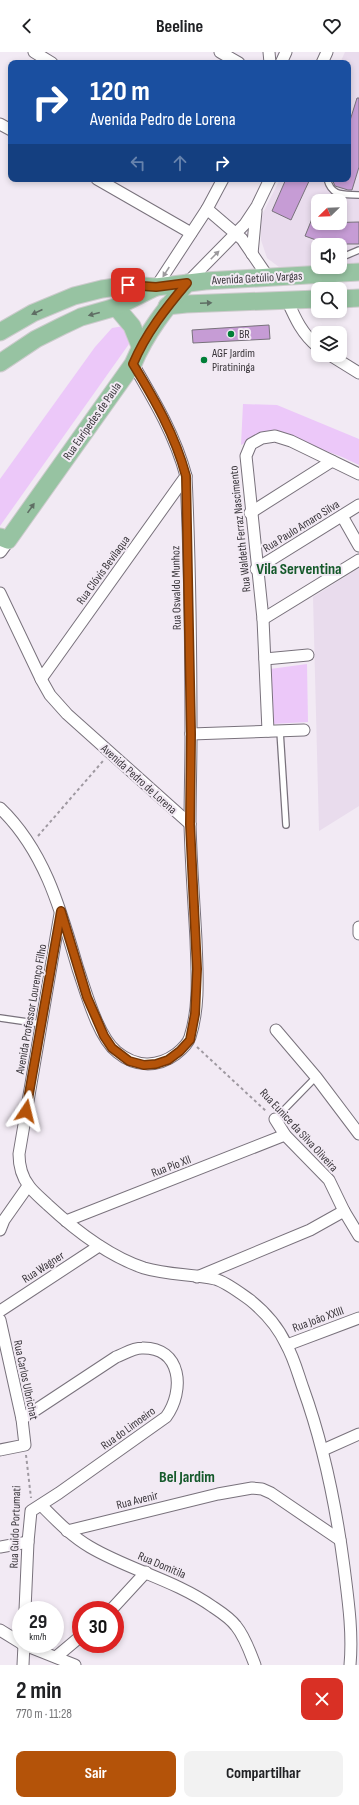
<!DOCTYPE html>
<html lang="pt">
<meta charset="utf-8">
<style>
:root{--surface:#fff;--page:#f2f2f2;--text:#202124;--muted:#757577;--accent:#b45309}
body{margin:0;font-family:"Sofia Sans Condensed",sans-serif;background:var(--page);color:var(--text);height:100vh;display:flex;flex-direction:column;font-size:15px;white-space:nowrap}
*{box-sizing:border-box;margin:0}
p{font-size:13px;color:var(--muted)}
.icon{flex:none;width:22px;height:22px;fill:none;stroke:currentColor;stroke-width:2;stroke-linecap:round;stroke-linejoin:round}
.map{position:relative;height:1613px;overflow:hidden}
.sheet{display:flex;flex-direction:column;background:var(--surface);flex:1}
.sheet>*{flex:none}
.top-card{position:absolute;left:8px;top:8px;width:343px;height:122px;border-radius:8px;box-shadow:0 2px 6px #0003;background:#1a4fa0;color:#fff;overflow:hidden}
.needle{width:26px;rotate:247deg}
.controls{position:absolute;left:311px;top:142px;display:grid;gap:8px}
.controls a{display:grid;place-items:center;width:36px;height:36px;border-radius:8px;background:var(--surface);box-shadow:0 2px 6px #0003;font-size:20px}
.speed{position:absolute;left:12px;top:1549px;display:flex;gap:8px;font-size:20px;font-weight:700;text-align:center}
.speed>*{display:grid;place-content:center;width:52px;height:52px;border-radius:50%;background:var(--surface);box-shadow:0 2px 6px #0003;line-height:1}
.speed small{font-size:10px;font-weight:400}
.speed .limit{border:6px solid #d22;background:#fff;color:#111}
.pin{position:absolute;display:grid;place-items:center;width:34px;height:34px;color:#fff;margin:-17px;border-radius:8px;box-shadow:0 2px 6px #0006}
.me{position:absolute;width:44px;margin:-22px;rotate:10deg;stroke-linejoin:round;filter:drop-shadow(0 0 3px #0008)}
.turn{display:flex;align-items:center;gap:14px;height:84px;padding:0 16px;font-size:18px}
.turn .icon{width:52px;height:52px;stroke-width:2.5}
.turn b{display:block;font-size:28px;line-height:34px}
.lanes{display:flex;align-items:center;height:38px;padding:0 16px;background:#0003;justify-content:center;gap:20px;direction:ltr}
.lanes .off{opacity:.35}
.round{display:grid;place-items:center;flex:none;width:42px;height:42px;border-radius:8px;background:var(--page)}
.headline{display:flex;align-items:center;justify-content:space-between;height:68px;padding:0 16px}
h1{font-size:24px;font-weight:700;line-height:30px}
.cta{display:flex;gap:8px;margin-top:auto;padding:8px 16px}
.cta a{flex:1;height:46px;border-radius:8px;background:var(--accent);color:#fff;font-size:16px;font-weight:700;line-height:46px;text-align:center}
.cta a+a{background:var(--page);color:var(--text)}
header{display:flex;justify-content:space-between;align-items:center;height:52px;padding:0 16px;background:var(--surface);font-size:18px;font-weight:700}
.map>svg:first-child{display:block}
.built{fill:#e9dced;fill-rule:evenodd}
.green{fill:#ecc8f9}
.building{fill:#c69cd5;stroke:#78727b}
.lines{fill:none;stroke-linecap:round;stroke-linejoin:round}
.service-casing{stroke:#79727c;stroke-width:8}
.minor-casing{stroke:#79727c;stroke-width:13}
.tertiary-casing{stroke:#79727c;stroke-width:15}
.primary-casing{stroke:#cccbcc;stroke-width:19}
.path{stroke:#9f99a1;stroke-width:2;stroke-dasharray:3 3;stroke-linecap:butt}
.service{stroke:#fff;stroke-width:5.5}
.minor{stroke:#fff;stroke-width:11}
.tertiary{stroke:#fff;stroke-width:13}
.primary{stroke:#97c3a2;stroke-width:17}
.oneway{fill:#9c9a9d}
.oneway2{fill:#5f6e64}
.route-casing{stroke:#753606;stroke-width:10}
.route{stroke:#b45309;stroke-width:7}
.poi-dot{fill:#007e37;stroke:#f2eaf4;stroke-width:1.5}
.labels{text-anchor:middle;stroke-width:4;stroke-linejoin:round;paint-order:stroke}
.street-label{font-size:12px;fill:#3a363b;stroke:#f2eaf4}
.poi-label{font-size:12px;fill:#3a363b;stroke:#f2eaf4;text-anchor:start}
.district-label{font-size:16px;font-weight:bold;fill:#15592b;stroke:#f2eaf4}
</style>
<header><svg class="icon" aria-label="back" viewBox="0 0 24 24"><path d="M15 5l-7 7 7 7"/></svg>Beeline<svg class="icon" aria-label="heart" viewBox="0 0 24 24"><path d="M12 20l-8-8c-3-5 5-10 8-4 3-6 11-1 8 4z"/></svg></header>
<div class="map">
<svg width="359" height="1613" viewBox="0 0 359 1613">
<rect width="100%" height="100%" fill="#f2eaf4"/>
<g class="built">
<path d="M345 0H359V212L345 215H279L267 206 261 188V165L280 127H348V11H340ZM318 149H340V171H318ZM318 193H340V215H318Z"/>
<path d="M359 516V754L319 779 313 545Z"/>
</g>
<g class="green">
<path d="M124 274 129 292 0 474V427L95 295 112 276Z"/>
<path d="M243 352 277 353 359 387V413L342 405 271 378 241 393Z"/>
<path d="M307 612 308 670 272 672 270 617Z"/>
</g>
<g class="building">
<path d="M357 46H359V115L352 138H348L335 134 332 127H348V75Z"/>
<path d="M286 127H310L291 168 272 159Z"/>
<path d="M318 152V171L359 170V192H327L305 184Z"/>
<path d="M269 273 270 287 193 291 192 278Z"/>
</g>
<g class="lines">
<g class="service-casing">
<g id="service">
<path d="M327 127C332 145 343 142 359 143"/>
<path d="M340 206 359 198"/>
<path d="M280 679 286 773"/>
<path d="M0 966 42 972"/>
<path d="M275 1067 316 1025"/>
</g>
</g>
<g class="minor-casing">
<g id="minor">
<path d="M34 0 52 11"/>
<path d="M220 0 239 11"/>
<path d="M269 0 270 11"/>
<path d="M281 11 286 0"/>
<path d="M322 11 327 0"/>
<path d="M0 72 11 78"/>
<path d="M97 127 191 181"/>
<path d="M207 157 242 187 268 225"/>
<path d="M252 202 256 159"/>
<path d="M187 231 245 172 257 154 270 127"/>
<path d="M156 235 207 157 223 127"/>
<path d="M287 248C295 266 302 282 318 295"/>
<path d="M330 303 359 321"/>
<path d="M250 461 332 409"/>
<path d="M342 464 359 494"/>
<path d="M256 517 359 453"/>
<path d="M0 541 41 627 50 643 67 662 190 772"/>
<path d="M263 567 359 508"/>
<path d="M265 607 308 603"/>
<path d="M41 627 186 424"/>
<path d="M268 679 263 567 246 404 251 392 262 386 275 384 291 389 359 422"/>
<path d="M191 682 304 678"/>
<path d="M0 756C45 799 61 859 78 917 86 940 98 985 117 1000 135 1015 157 1016 176 1002 181 998 188 992 190 985 200 954 197 920 196 888 194 850 191 811 190 772 190 743 191 714 191 684 191 598 190 511 186 424 175 383 154 348 133 312"/>
<path d="M60 862 19 1102C19 1113 22 1125 29 1134 34 1141 42 1147 48 1153 76 1179 108 1204 144 1216 167 1223 191 1222 215 1227 226 1230 240 1241 250 1248 265 1260 278 1275 286 1292 294 1306 298 1322 303 1336 324 1394 336 1454 344 1515 348 1547 353 1580 350 1613"/>
<path d="M359 875V882"/>
<path d="M276 978 316 1025 359 1082"/>
<path d="M275 1067 285 1083 329 1128 344 1159 359 1184"/>
<path d="M66 1169 285 1083"/>
<path d="M0 1178 4 1168 28 1134"/>
<path d="M197 1225 310 1178 344 1159"/>
<path d="M0 1259 99 1194"/>
<path d="M0 1268 22 1367 25 1393 0 1398"/>
<path d="M287 1293 359 1266"/>
<path d="M22 1367 116 1305C124 1302 133 1296 142 1296 182 1295 185 1339 166 1365L59 1441 31 1459 28 1490 25 1558"/>
<path d="M323 1398 359 1382"/>
<path d="M41 1453C56 1468 71 1484 90 1495 129 1518 175 1528 213 1555 222 1561 230 1566 236 1574 245 1585 250 1600 255 1613"/>
<path d="M67 1479 218 1442 252 1436 262 1437 271 1441 340 1488"/>
<path d="M0 1495 28 1490"/>
<path d="M111 1558 146 1520"/>
<path d="M0 1578 21 1591"/>
<path d="M22 1592 75 1613"/>
<path d="M56 1605 81 1584"/>
<path d="M23 1613 24 1592"/>
</g>
</g>
<g class="tertiary-casing">
<path id="tertiary" d="M0 499 8 488"/>
</g>
<g class="primary-casing">
<g id="primary">
<path d="M340 247 359 246"/>
<path d="M167 254 186 252 318 247"/>
<path d="M116 255 132 274 140 294"/>
<path d="M0 280 33 261 74 244 102 237 129 233 156 235 205 229 359 220"/>
<path d="M0 311 36 287 62 274 81 265 116 255 156 235"/>
<path d="M0 485 8 488 133 312C146 281 166 256 187 231"/>
</g>
</g>
<g class="path">
<path d="M38 784 103 709"/>
<path d="M197 995 267 1060"/>
<path d="M26 1403 31 1446"/>
</g>
<use href="#service" class="service"/>
<use href="#minor" class="minor"/>
<use href="#tertiary" class="tertiary"/>
<use href="#primary" class="primary"/>
</g>
<defs><path id="oneway-solid" d="M-6-.8H1V-3.2L6.5 0L1 3.2V.8H-6Z"/></defs>
<g class="oneway">
<use href="#oneway-solid" transform="translate(215 203) rotate(-45)"/>
<use href="#oneway-solid" transform="translate(166 220) rotate(123)"/>
</g>
<g class="oneway2">
<use href="#oneway-solid" transform="translate(206 251) rotate(-3)"/>
<use href="#oneway-solid" transform="translate(37 260) rotate(156)"/>
<use href="#oneway-solid" transform="translate(94 262) rotate(165)"/>
<use href="#oneway-solid" transform="translate(31 456) rotate(-55)"/>
</g>
<g class="lines">
<g class="route-casing">
<path id="route" d="M26 1059 61 859 87 945 104 984 112 996 129 1009 144 1013 156 1012 168 1008 180 999 190 988 195 962 197 917 190 772 191 682 186 424C175 383 155 348 133 312 146 281 166 256 187 231L156 235 128 233"/>
</g>
<use href="#route" class="route"/>
</g>
<g class="poi-dot">
<circle cx="231" cy="282" r="4"/>
<circle cx="204" cy="308" r="4"/>
</g>
<g class="labels">
<g class="street-label">
<text transform="translate(257 226) rotate(-3)" y="4">Avenida Getúlio Vargas</text>
<text transform="translate(92 369) rotate(-55)" y="4">Rua Eurípedes de Paula</text>
<text transform="translate(301 474) rotate(-32)" y="4">Rua Paulo Amaro Silva</text>
<text transform="translate(240 477) rotate(-96)" y="4">Rua Waldeth Ferraz Nascimento</text>
<text transform="translate(103 518) rotate(-54)" y="4">Rua Clóvis Bevilaqua</text>
<text transform="translate(176 536) rotate(-91)" y="4">Rua Oswaldo Munhoz</text>
<text transform="translate(139 727) rotate(42)" y="4">Avenida Pedro de Lorena</text>
<text transform="translate(31 957) rotate(-80)" y="4">Avenida Professor Lourenço Filho</text>
<text transform="translate(299 1078) rotate(47)" y="4">Rua Eunice da Silva Oliveira</text>
<text transform="translate(171 1114) rotate(-21)" y="4">Rua Pio XII</text>
<text transform="translate(43 1215) rotate(-33)" y="4">Rua Wagner</text>
<text transform="translate(318 1267) rotate(-20)" y="4">Rua João XXIII</text>
<text transform="translate(26 1328) rotate(78)" y="4">Rua Carlos Ulbrichat</text>
<text transform="translate(128 1376) rotate(-36)" y="4">Rua do Limoeiro</text>
<text transform="translate(137 1448) rotate(-14)" y="4">Rua Avenir</text>
<text transform="translate(15 1475) rotate(-88)" y="4">Rua Guido Portumati</text>
<text transform="translate(162 1513) rotate(23)" y="4">Rua Domitila</text>
</g>
<g class="poi-label">
<text x="239" y="286">BR</text>
<text x="212" y="305">AGF Jardim<tspan x="212" dy="14">Piratininga</tspan></text>
</g>
<g class="district-label">
<text x="299" y="522">Vila Serventina</text>
<text x="187" y="1430">Bel Jardim</text>
</g>
</g>
</svg>
<div class="controls">
<a><svg class="needle" viewBox="-14 -14 28 28"><path d="M0-13l5 13h-10z" fill="#e53935"/><path d="M0 13l5-13h-10z" fill="#757577"/></svg></a>
<a><svg class="icon" aria-label="sound" viewBox="0 0 24 24"><path d="M4 9h4l5-4v14l-5-4H4zM17 9q2 3 0 6"/></svg></a>
<a><svg class="icon" aria-label="search" viewBox="0 0 24 24"><circle cx="10" cy="10" r="6"/><path d="M15 15l6 6"/></svg></a>
<a><svg class="icon" aria-label="layers" viewBox="0 0 24 24"><path d="M12 4l9 5-9 5-9-5zM3 14l9 5 9-5"/></svg></a>
</div>
<div class="speed"><div>29<small>km/h</small></div><div class="limit">30</div></div>
<div class="pin" style="left:128px;top:233px;background:#d93025"><svg class="icon" aria-label="arrive" viewBox="0 0 24 24"><path d="M6 21V4h12l-3 4 3 4H6"/></svg></div>
<svg class="me" style="left:26px;top:1059px" viewBox="-20 -20 40 40"><path d="M0-17L14 15 0 8-14 15z" fill="#b45309" stroke="#fff" stroke-width="4"/></svg>
<div class="top-card">
<div class="turn"><svg class="icon" aria-label="right" viewBox="0 0 24 24"><path d="M7 20v-9h11M14 6l5 5-5 5"/></svg><div><b>120 m</b>Avenida Pedro de Lorena</div></div>
<div class="lanes"><svg class="icon off" aria-label="left" viewBox="0 0 24 24"><path d="M17 20v-9H6M10 6l-5 5 5 5"/></svg><svg class="icon off" aria-label="ahead" viewBox="0 0 24 24"><path d="M12 20V5M6 11l6-6 6 6"/></svg><svg class="icon" aria-label="right" viewBox="0 0 24 24"><path d="M7 20v-9h11M14 6l5 5-5 5"/></svg></div>
</div>
</div>
<section class="sheet">
<div class="headline"><div><h1>2 min</h1><p>770 m · 11:28</p></div><a class="round" style="background:#d93025;color:#fff"><svg class="icon" aria-label="close" viewBox="0 0 24 24"><path d="M6 6l12 12M18 6L6 18"/></svg></a></div>
<div class="cta"><a>Sair</a><a>Compartilhar</a></div>
</section>
